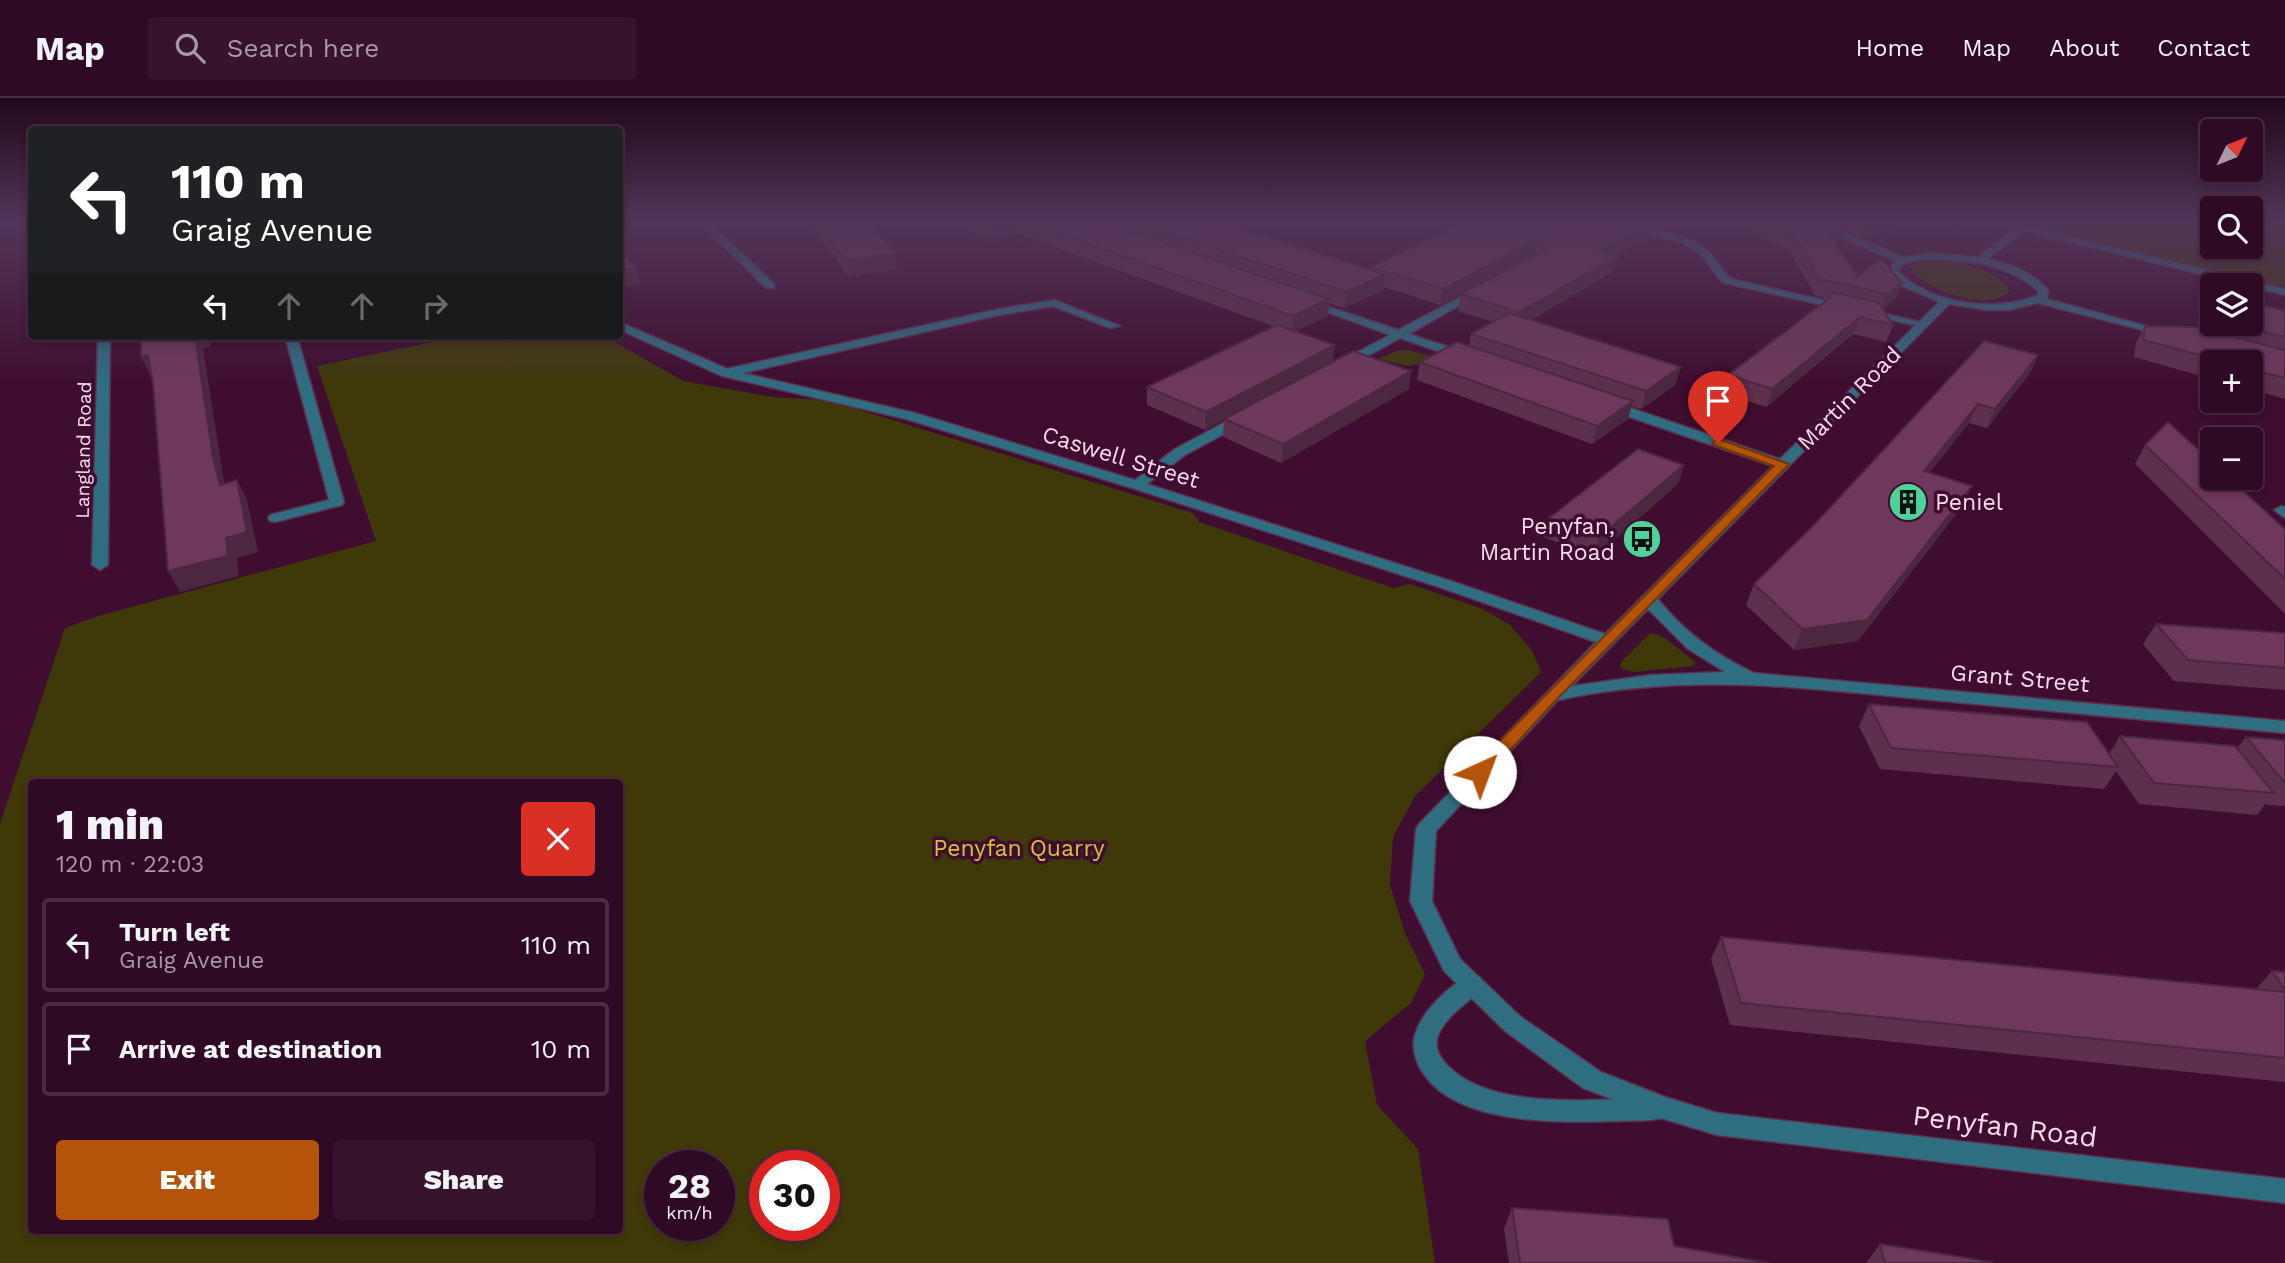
<!DOCTYPE html>
<meta charset="utf-8">
<style>
:root{--surface:#2f0a24;--page:#37132c;--text:#f1f3f6;--muted:#a79aa6;--line:#4a2b41;--accent:#b45309}
body{margin:0;font-family:"Work Sans",sans-serif;background:var(--page);color:var(--text);height:100vh;display:flex;flex-direction:column;font-size:26px;white-space:nowrap}
*{box-sizing:border-box;margin:0}
p{font-size:23px;color:var(--muted)}
.icon{flex:none;width:38px;height:38px;fill:none;stroke:currentColor;stroke-width:2;stroke-linecap:round;stroke-linejoin:round}
.map{position:relative;flex:1;overflow:hidden}
.panel{position:absolute;left:28px;top:681px;width:595px;height:455px;display:flex;flex-direction:column;background:var(--surface);border-radius:7px;box-shadow:0 4px 10px #0003,0 0 0 2px var(--line)}
.panel>*{flex:none}
.hud{position:absolute;left:28px;top:28px;width:595px;height:214px;border-radius:7px;box-shadow:0 4px 10px #0003,0 0 0 2px var(--line);background:#202124;color:#fff;overflow:hidden}
.needle{width:46px;rotate:47deg}
.buttons{position:absolute;left:2200px;top:21px;display:grid;gap:14px}
.buttons a{display:grid;place-items:center;width:63px;height:63px;border-radius:7px;background:var(--surface);box-shadow:0 4px 10px #0003,0 0 0 2px var(--line);font-size:35px}
.speed{position:absolute;left:644px;top:1052px;display:flex;gap:14px;font-size:35px;font-weight:700;text-align:center}
.speed>*{display:grid;place-content:center;width:91px;height:91px;border-radius:50%;background:var(--surface);box-shadow:0 4px 10px #0003,0 0 0 2px var(--line);line-height:1}
.speed small{font-size:18px;font-weight:400}
.speed .limit{border:10px solid #d22;background:#fff;color:#111}
.pin{position:absolute;display:grid;place-items:center;width:60px;height:60px;color:#fff;margin:-72px -30px;border-radius:50% 50% 50% 0;rotate:-45deg;box-shadow:0 0 7px #0007}
.pin .icon{rotate:45deg}
.me{position:absolute;width:77px;margin:-38px;rotate:43deg;stroke-linejoin:round;filter:drop-shadow(0 0 5px #0008)}
.turn{display:flex;align-items:center;gap:24px;height:147px;padding:0 28px;font-size:32px}
.turn .icon{width:91px;height:91px;stroke-width:2.5}
.turn b{display:block;font-size:49px;line-height:60px}
.lanes{display:flex;align-items:center;height:66px;padding:0 28px;background:#0003;justify-content:center;gap:35px;direction:ltr}
.lanes .off{opacity:.35}
.round{display:grid;place-items:center;flex:none;width:74px;height:74px;border-radius:7px;background:var(--page)}
.head{display:flex;align-items:center;justify-content:space-between;height:119px;padding:0 28px}
h1{font-size:42px;font-weight:800;line-height:52px}
.action{display:flex;gap:14px;margin-top:auto;padding:14px 28px}
.action a{flex:1;height:80px;border-radius:7px;background:var(--accent);color:#fff;font-size:28px;font-weight:800;line-height:80px;text-align:center}
.action a+a{background:var(--page);color:var(--text)}
ul{padding:0;list-style:none}
li{display:flex;align-items:center;gap:21px;height:94px;margin:0 14px 10px;padding:0 14px;border:4px solid var(--line);border-radius:7px}
li div{flex:1}
li b{display:block;font-size:26px}
li em{font-style:normal}
header{display:flex;align-items:center;gap:42px;box-sizing:border-box;height:98px;padding:0 35px;background:var(--surface);border-bottom:2px solid var(--line)}
header strong{font-size:33px}
nav{display:flex;gap:38px;margin-inline-start:auto;font-size:24px}
.search{width:490px;height:63px;background:var(--page);display:flex;align-items:center;gap:18px;box-sizing:border-box;padding:0 24px;border-radius:7px;color:var(--muted);font-size:26px}
.map>svg:first-child{display:block}
.green{fill:#3f390a;fill-rule:evenodd}
.lines{fill:none;stroke-linecap:round;stroke-linejoin:round}
.service-casing{stroke:#5d2e4e;stroke-width:3}
.minor-casing{stroke:#5d2e4e;stroke-width:3}
.service{fill:#2f6d81;fill-rule:evenodd}
.minor{fill:#2f6d81;fill-rule:evenodd}
.wall{fill:#5e304e}
.shaded-wall{fill:#4c2740}
.building{fill:#6d385b;stroke:#4c2740;stroke-width:2}
.route{fill:#b45309;stroke:#753606;stroke-width:2}
.labels{text-anchor:middle;stroke-width:7;stroke-linejoin:round;paint-order:stroke}
.far-street-label{font-size:19px;fill:#fcdbee;stroke:#3f0d30}
.street-label{font-size:23px;fill:#fcdbee;stroke:#3f0d30}
.poi-label{font-size:23px;fill:#fcdbee;stroke:#3f0d30;text-anchor:start}
.park-label{font-size:23px;fill:#d4c23d;stroke:#3f0d30}
.near-street-label{font-size:28px;fill:#fcdbee;stroke:#3f0d30}
</style>
<header>
<strong>Map</strong>
<div class="search"><svg class="icon" aria-label="search" viewBox="0 0 24 24"><circle cx="10" cy="10" r="6"/><path d="M15 15l6 6"/></svg>Search here</div>
<nav><a>Home</a><a>Map</a><a>About</a><a>Contact</a></nav>
</header>
<div class="map">
<svg width="2285" height="1165" viewBox="0 0 2285 1165">
<rect width="100%" height="100%" fill="#3f0d30"/>
<g class="green">
<path d="M2059 123H2212V149H2250L2251 123H2285V191L2048 134Z"/>
<path d="M1928 162C1951 162 1998 170 2010 193 1988 215 1924 192 1909 169L1917 164Z"/>
<path d="M462 238H604L683 283 772 299 825 302 873 316 1193 415 1199 424 1393 490 1410 486 1483 511 1510 527 1532 552 1541 574 1415 698 1393 739 1390 787 1405 835 1425 877 1411 905 1365 943 1377 1007 1418 1051 1435 1165H0V726L65 530 98 518 376 443 317 268ZM620 684V1132H32V684ZM660 1068H719V1127H660ZM765 1068H824V1127H765Z"/>
<path d="M1408 252 1444 262 1407 268 1379 261 1396 253Z"/>
<path d="M1650 535C1666 536 1681 555 1695 563V566L1693 568 1634 574 1622 571 1620 567 1623 562Z"/>
</g>
<g class="lines">
<g class="service-casing">
<g id="service">
<path d="M698 123H708L774 186V190H766Z"/>
<path d="M2023 127 2285 191V197L2020 132V128Z"/>
<path d="M1625 128C1653 132 1689 134 1710 155 1719 163 1722 174 1731 181L1929 226 1923 229 1724 185C1713 178 1711 165 1700 156 1678 138 1648 139 1622 133L1620 131Z"/>
<path d="M1054 202 1120 228 1110 230 1053 208 999 217 726 279 720 275 726 271 999 211Z"/>
<path d="M285 238H297L344 404 342 407 275 424 270 423 268 420 270 417 329 402Z"/>
<path d="M1472 877 1480 879 1483 886 1480 893C1467 905 1447 918 1439 935 1433 948 1439 959 1448 968 1493 1014 1601 1001 1661 999L1670 1002 1673 1010 1670 1018C1653 1024 1634 1022 1617 1023 1560 1025 1449 1028 1419 968 1411 951 1412 939 1421 923 1431 906 1454 883 1472 877Z"/>
</g>
</g>
<g class="minor-casing">
<g id="minor">
<path d="M1803 123H1817L1904 159 1933 155 1978 159 2015 130 1997 123H2034L1988 161C2011 166 2032 174 2048 192L2047 201 2172 235 2166 238 2038 205 2009 212H1987L1949 206 1658 501C1684 534 1716 557 1754 575L2285 623V635C2167 624 2050 613 1932 602 1802 590 1688 574 1558 602L1436 733 1432 803 1460 861 1521 919 1601 974 1665 999 1717 1015 2285 1081V1105L1717 1037 1664 1021 1583 990 1505 933 1444 873 1410 803 1416 731 1419 726 1596 544 1439 489 1132 390 906 321 722 278 620 232V225L624 226 730 272 915 315 1135 382 1175 351 1238 317H1248V323L1185 357 1147 386 1451 483 1605 536 1773 368 1603 310V304H1613L1780 361 1939 204 1900 187 1888 173 1895 163ZM1917 162C1960 161 2004 163 2038 193V197C1996 215 1930 206 1898 173L1903 166ZM1648 511 1688 551 1725 574 1651 577 1572 588Z"/>
<path d="M1474 192 1483 194 1409 236 1470 256V262L1466 263 1400 240 1346 270H1338V264L1390 237 1302 205 1311 203 1398 232Z"/>
<path d="M98 238H110L108 467 100 472 92 467Z"/>
<path d="M2281 408 2285 409V420L2274 412Z"/>
</g>
</g>
<use href="#service" class="service"/>
<use href="#minor" class="minor"/>
</g>
<g class="wall">
<path d="M808 123H868L895 155 897 171 849 179Z"/>
<path d="M938 123H1241L1240 131 1371 171V169L1466 123H1677L1665 130 1651 128 1648 140 1616 157 1618 158 1614 173 1531 222 1681 269 1675 287 1641 311 1631 308 1628 321 1592 346 1417 282 1420 264 1469 248 1471 236 1494 224 1458 213 1461 196 1440 207 1384 189 1383 192 1344 210 1329 205 1328 218 1296 233 1333 263 1409 291 1281 365 1223 339 1224 322 1205 332 1147 307V289L1273 228 1016 135 991 143Z"/>
<path d="M1722 123H1973L1964 132 1924 129 1862 139 1844 131 1840 142 1834 143 1858 178 1902 185 1895 201 1883 211 1893 227 1886 244 1853 236 1766 309 1722 295 1728 277 1823 204 1825 200 1815 197 1789 152 1736 127Z"/>
<path d="M2212 205V226H2250L2285 213V301L2250 291V264H2212V281L2134 259 2136 245 2145 228 2202 231 2208 213Z"/>
<path d="M2038 257 2030 275 1987 330 1969 325 1929 375 1963 407 1858 543 1794 552 1746 507 1754 486Z"/>
<path d="M2145 347 2285 431V516L2135 366Z"/>
<path d="M1684 367 1678 386 1594 459 1544 439 1549 420Z"/>
<path d="M2156 526 2285 535V592L2174 583 2143 546Z"/>
<path d="M1869 606 2109 656 2120 638 2237 650 2246 639 2285 642V708L2267 707 2266 705 2257 717 2139 706 2116 673 2104 691 1880 671 1859 628Z"/>
<path d="M1721 839 2256 891 2272 873 2285 874V984L1730 927 1711 861Z"/>
<path d="M1512 1110 1674 1148 1769 1165H1509L1504 1131Z"/>
<path d="M1880 1146 1995 1165H1866Z"/>
</g>
<g class="shaded-wall">
<path d="M1004 123H1015L1016 135 991 143 990 128Z"/>
<path d="M1238 123H1241L1240 138 1228 127Z"/>
<path d="M1667 123H1677L1665 130Z"/>
<path d="M1926 123 1924 129 1862 139 1867 124Z"/>
<path d="M1968 123H1973L1964 132Z"/>
<path d="M1652 125 1648 140 1596 168 1599 153Z"/>
<path d="M1845 127 1840 142 1819 145 1825 130Z"/>
<path d="M1538 141 1535 157 1440 207 1443 191Z"/>
<path d="M895 155 897 171 849 179 846 163Z"/>
<path d="M1618 158 1614 173 1516 231 1519 214Z"/>
<path d="M636 170 640 186 620 190V173Z"/>
<path d="M1385 176 1383 192 1344 210 1346 194Z"/>
<path d="M1902 185 1895 201 1881 212 1888 196Z"/>
<path d="M1329 201 1328 218 1292 235 1293 218Z"/>
<path d="M1860 219 1853 236 1766 309 1772 291Z"/>
<path d="M195 238H209L210 249 203 250 223 378 230 406 220 387 213 359Z"/>
<path d="M1335 247 1333 264 1205 332 1206 314Z"/>
<path d="M148 257 158 275 150 276 141 259Z"/>
<path d="M2038 257 2030 275 1987 330 1995 311Z"/>
<path d="M1681 269 1675 287 1641 311 1646 293Z"/>
<path d="M1411 273 1409 291 1281 365 1283 346Z"/>
<path d="M1633 303 1628 321 1592 346 1597 328Z"/>
<path d="M1978 306 1969 325 1915 392 1924 373Z"/>
<path d="M1684 367 1678 386 1594 459 1599 439Z"/>
<path d="M237 382 247 402 258 454 237 460 239 478 180 494 168 473Z"/>
<path d="M1972 388 1963 407 1858 543 1794 552 1802 531Z"/>
</g>
<g class="building">
<path d="M817 123H868L895 155 846 163Z"/>
<path d="M978 123H1004L990 128Z"/>
<path d="M1025 123H1100L1329 201 1293 218Z"/>
<path d="M1133 123H1238L1228 127 1385 176 1346 194Z"/>
<path d="M1466 123H1644L1652 125 1599 153 1618 158 1519 214 1461 196 1548 150 1550 144 1547 141H1538L1443 191 1371 169Z"/>
<path d="M1765 123H1838L1845 127 1825 130 1858 178 1881 160 1902 185 1888 196 1820 181 1794 136Z"/>
<path d="M620 150 636 170 620 173Z"/>
<path d="M1827 193 1878 204 1893 227 1860 219 1772 291 1728 277 1831 199Z"/>
<path d="M2250 204 2285 213V239L2243 229 2235 226H2250Z"/>
<path d="M1509 215 1681 269 1646 293 1471 236Z"/>
<path d="M1277 227 1335 247 1206 314 1147 289Z"/>
<path d="M2145 228 2195 229 2285 252V280L2250 271V264H2226L2143 242Z"/>
<path d="M141 238H195L213 359 220 387 237 382 247 434 226 440 228 458 168 473 153 286 148 257 141 259Z"/>
<path d="M1984 243 2038 257 1995 311 1978 306 1924 373 1972 388 1867 522 1802 531 1754 486 1815 426Z"/>
<path d="M1457 244 1633 303 1597 328 1420 264Z"/>
<path d="M1353 253 1411 273 1283 346 1224 321Z"/>
<path d="M2168 324 2212 364V380H2229L2285 431V481L2145 347Z"/>
<path d="M1638 351 1684 367 1599 439 1549 420Z"/>
<path d="M2156 526 2285 535V570L2188 562Z"/>
<path d="M1869 606 2087 624 2118 669 1891 650Z"/>
<path d="M2120 638 2235 648 2274 695 2154 685Z"/>
<path d="M2246 639 2285 642V685Z"/>
<path d="M1721 839 2285 894V960L1741 905Z"/>
<path d="M2272 873 2285 874V892Z"/>
<path d="M1512 1110 1668 1121 1674 1148 1769 1165H1520Z"/>
<path d="M1880 1146 1962 1159 1995 1165H1885Z"/>
</g>
<linearGradient id="sky" x2="0" y2="1"><stop stop-color="#23071a"/><stop offset="0.43" stop-color="#523559"/><stop offset="1" stop-color="#523559" stop-opacity="0"/></linearGradient>
<rect width="2285" height="287" fill="url(#sky)"/>
<path class="route" d="M1718 341 1789 366 1557 601 1486 678H1473L1471 674 1473 670 1774 368 1714 347 1712 345Z"/>
<defs>
<g id="building-disc" transform="scale(2.0125)"><circle r="9.5" fill="#4dd39a" stroke="#3f0d30"/><path d="M-4-6H4V6H1V3H-1V6H-4ZM-2.5-4.3h1.7v1.8h-1.7ZM.8-4.3h1.7v1.8H.8ZM-2.5-1h1.7V.8h-1.7ZM.8-1h1.7V.8H.8Z" fill="#111"/></g>
<g id="bus-disc" transform="scale(2.0125)"><circle r="9.5" fill="#4dd39a" stroke="#3f0d30"/><path d="M-5-6H5V4H4V6H2V4H-2V6H-4V4H-5ZM-3.5-4V0h7V-4ZM-3.5 1.2v1.5H-2V1.2ZM2 1.2v1.5H3.5V1.2Z" fill="#111"/></g>
</defs>
<g fill-rule="evenodd">
<use href="#building-disc" x="1908" y="404"/>
<use href="#bus-disc" x="1642" y="441"/>
</g>
<g class="labels">
<g class="far-street-label">
<text transform="translate(83 352) rotate(-89)" y="7">Langland Road</text>
</g>
<g class="street-label">
<text transform="translate(1849 300) rotate(-45)" y="8">Martin Road</text>
<text transform="translate(1121 359) rotate(17)" y="8">Caswell Street</text>
<text transform="translate(2020 580) rotate(5)" y="8">Grant Street</text>
</g>
<g class="poi-label">
<text x="1935" y="412">Peniel</text>
<text x="1615" y="436" text-anchor="end">Penyfan,<tspan x="1615" dy="26">Martin Road</tspan></text>
</g>
<g class="park-label">
<text x="1019" y="758">Penyfan Quarry</text>
</g>
<g class="near-street-label">
<text transform="translate(2005 1028) rotate(7)" y="10">Penyfan Road</text>
</g>
</g>
</svg>
<div class="buttons">
<a><svg class="needle" viewBox="-14 -14 28 28"><path d="M0-13l5 13h-10z" fill="#e53935"/><path d="M0 13l5-13h-10z" fill="#a79aa6"/></svg></a>
<a><svg class="icon" aria-label="search" viewBox="0 0 24 24"><circle cx="10" cy="10" r="6"/><path d="M15 15l6 6"/></svg></a>
<a><svg class="icon" aria-label="layers" viewBox="0 0 24 24"><path d="M12 4l9 5-9 5-9-5zM3 14l9 5 9-5"/></svg></a>
<a>+</a>
<a>−</a>
</div>
<div class="speed"><div>28<small>km/h</small></div><div class="limit">30</div></div>
<div class="pin" style="left:1718px;top:345px;background:#d93025"><svg class="icon" aria-label="arrive" viewBox="0 0 24 24"><path d="M6 21V4h12l-3 4 3 4H6"/></svg></div>
<svg class="me" style="left:1480px;top:674px" viewBox="-20 -20 40 40"><circle r="19" fill="#fff"/><path d="M0-13L10 11 0 6-10 11z" fill="#b45309"/></svg>
<div class="hud">
<div class="turn"><svg class="icon" aria-label="left" viewBox="0 0 24 24"><path d="M17 20v-9H6M10 6l-5 5 5 5"/></svg><div><b>110 m</b>Graig Avenue</div></div>
<div class="lanes"><svg class="icon" aria-label="left" viewBox="0 0 24 24"><path d="M17 20v-9H6M10 6l-5 5 5 5"/></svg><svg class="icon off" aria-label="ahead" viewBox="0 0 24 24"><path d="M12 20V5M6 11l6-6 6 6"/></svg><svg class="icon off" aria-label="ahead" viewBox="0 0 24 24"><path d="M12 20V5M6 11l6-6 6 6"/></svg><svg class="icon off" aria-label="right" viewBox="0 0 24 24"><path d="M7 20v-9h11M14 6l5 5-5 5"/></svg></div>
</div>
<section class="panel">
<div class="head"><div><h1>1 min</h1><p>120 m · 22:03</p></div><a class="round" style="background:#d93025;color:#fff"><svg class="icon" aria-label="close" viewBox="0 0 24 24"><path d="M6 6l12 12M18 6L6 18"/></svg></a></div>
<ul>
<li><svg class="icon" aria-label="left" viewBox="0 0 24 24"><path d="M17 20v-9H6M10 6l-5 5 5 5"/></svg><div><b>Turn left</b><p>Graig Avenue</p></div><em>110 m</em></li>
<li><svg class="icon" aria-label="arrive" viewBox="0 0 24 24"><path d="M6 21V4h12l-3 4 3 4H6"/></svg><div><b>Arrive at destination</b></div><em>10 m</em></li>
</ul>
<div class="action"><a>Exit</a><a>Share</a></div>
</section>
</div>
